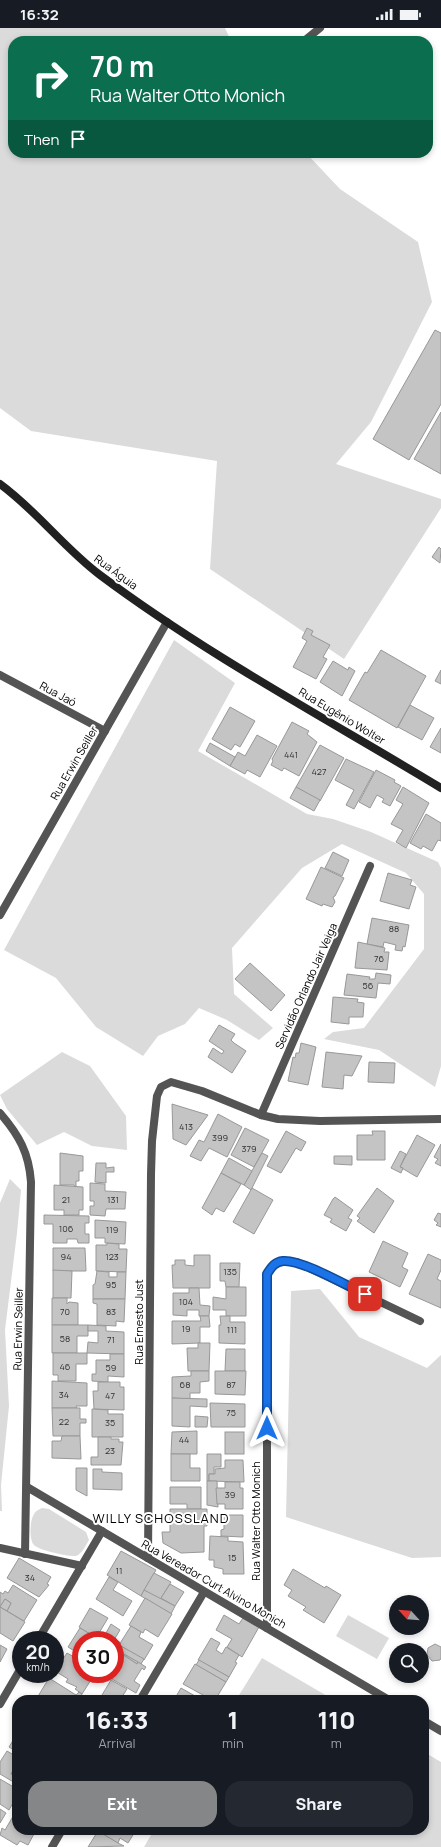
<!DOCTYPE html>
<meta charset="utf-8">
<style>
:root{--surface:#171b24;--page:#242831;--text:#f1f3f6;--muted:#9ea1a6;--accent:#858687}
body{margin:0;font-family:Manrope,sans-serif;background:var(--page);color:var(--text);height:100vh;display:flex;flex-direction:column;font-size:15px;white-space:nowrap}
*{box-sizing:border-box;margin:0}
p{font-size:13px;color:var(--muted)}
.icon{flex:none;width:22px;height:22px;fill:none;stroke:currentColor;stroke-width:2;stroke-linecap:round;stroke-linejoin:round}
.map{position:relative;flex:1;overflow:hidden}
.details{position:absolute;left:12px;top:1667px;width:417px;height:140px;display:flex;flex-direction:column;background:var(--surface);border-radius:16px;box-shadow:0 2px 6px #0003}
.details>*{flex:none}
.guide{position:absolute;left:8px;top:8px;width:425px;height:122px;border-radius:16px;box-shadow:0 2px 6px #0003;background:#0b6e4f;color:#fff;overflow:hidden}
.needle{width:26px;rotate:296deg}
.tools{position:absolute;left:389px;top:1567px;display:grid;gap:8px}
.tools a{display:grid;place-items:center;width:40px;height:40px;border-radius:50%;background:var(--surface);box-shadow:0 2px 6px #0003;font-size:20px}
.speed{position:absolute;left:12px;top:1603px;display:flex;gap:8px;font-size:20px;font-weight:700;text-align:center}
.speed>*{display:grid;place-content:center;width:52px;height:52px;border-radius:50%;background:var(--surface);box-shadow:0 2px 6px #0003;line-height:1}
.speed small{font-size:10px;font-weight:400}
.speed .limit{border:6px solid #d22;background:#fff;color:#111}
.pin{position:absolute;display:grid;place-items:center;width:34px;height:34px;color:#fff;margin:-17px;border-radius:8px;box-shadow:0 2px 6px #0006}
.me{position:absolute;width:44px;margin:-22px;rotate:0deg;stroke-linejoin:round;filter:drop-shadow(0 0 3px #0008)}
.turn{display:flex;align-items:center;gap:14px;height:84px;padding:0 16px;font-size:18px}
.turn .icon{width:52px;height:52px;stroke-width:2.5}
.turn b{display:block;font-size:28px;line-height:34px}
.then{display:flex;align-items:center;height:38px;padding:0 16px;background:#0003;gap:8px;font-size:15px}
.eta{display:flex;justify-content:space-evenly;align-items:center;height:68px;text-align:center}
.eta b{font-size:24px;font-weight:800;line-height:28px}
.button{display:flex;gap:8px;margin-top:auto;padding:8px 16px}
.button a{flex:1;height:46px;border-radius:16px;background:var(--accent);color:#fff;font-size:16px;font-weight:800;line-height:46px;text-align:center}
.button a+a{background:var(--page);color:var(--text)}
.status{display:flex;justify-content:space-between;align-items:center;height:28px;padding:0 20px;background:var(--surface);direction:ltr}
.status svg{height:11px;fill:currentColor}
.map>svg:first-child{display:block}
.green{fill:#dbdbdb}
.building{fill:#c4c4c4;stroke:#989898}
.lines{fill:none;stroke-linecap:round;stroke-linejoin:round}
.street{stroke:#545454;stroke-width:8}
.secondary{stroke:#212121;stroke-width:8}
.route-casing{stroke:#114b97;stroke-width:10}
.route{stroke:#1a73e8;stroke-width:7}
.labels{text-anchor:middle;stroke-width:4;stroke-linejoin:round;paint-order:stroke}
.number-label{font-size:9px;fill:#313131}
.street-label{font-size:11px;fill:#000;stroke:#fff}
.quarter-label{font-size:13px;letter-spacing:1px;fill:#000;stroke:#fff}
</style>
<div class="status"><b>16:32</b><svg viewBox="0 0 49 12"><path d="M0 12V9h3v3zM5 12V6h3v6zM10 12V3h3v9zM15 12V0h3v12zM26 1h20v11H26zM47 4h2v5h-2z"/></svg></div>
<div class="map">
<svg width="441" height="1819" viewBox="0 0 441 1819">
<rect width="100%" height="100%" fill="#fff"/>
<g class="green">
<path d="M0 0H225L231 13H13V125H306L340 161 418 214 432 274 371 394 336 436 441 471V480L344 631 210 541 217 433 31 403 0 380Z"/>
<path d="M174 612 235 655 198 723 307 786 333 791 371 804 438 834 441 840V1038L435 1059 379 1022 324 1011 333 1004 364 1000 424 921V866L406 845 342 816 302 840 232 920 234 966 273 1000 259 1012 227 992 199 980 185 996 158 1008 143 1028 96 999 56 950 4 922Z"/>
<path d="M62 1024 90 1038 126 1088 127 1122 92 1118 64 1104 37 1117 7 1081 0 1067Z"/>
<path d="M10 1151 21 1162 17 1205 5 1302 9 1378 1 1457 2 1483H0V1175Z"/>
<path d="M320 1261 359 1309 427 1340 441 1327V1529L412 1530 286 1489 291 1263Z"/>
<path d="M42 1480 49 1481 86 1504 89 1512C86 1517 82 1526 76 1528 69 1529 38 1522 34 1517 29 1512 30 1494 33 1488 35 1483 38 1482 42 1480Z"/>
<path d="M348 1587 389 1610 377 1631 336 1608Z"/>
<path d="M262 1630 334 1672H236Z"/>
<path d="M424 1724 441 1734V1819H144L154 1802H424Z"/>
</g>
<g class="building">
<path d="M435 302 441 305V376L409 432 373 411Z"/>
<path d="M441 384V446L414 431Z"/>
<path d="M439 519 441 521 440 535 432 529Z"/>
<path d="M307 600 313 603 311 607 330 617 323 629 327 631 316 651 293 639 307 613 302 610Z"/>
<path d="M381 622 426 648 397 700 349 672 365 644 367 645Z"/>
<path d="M333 633 348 642 349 639 355 643 342 668 320 654Z"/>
<path d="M441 642V656L435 653Z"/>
<path d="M410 677 434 690 422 712 398 699Z"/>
<path d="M230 679 255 693 240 719 235 716 231 722 212 711Z"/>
<path d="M292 694 309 703 307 706 317 714 299 748 284 740 282 743 271 737 273 733 272 731Z"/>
<path d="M441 700V725L430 719Z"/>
<path d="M257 707 277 718 260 749 247 742 245 746 230 738 238 724 245 728Z"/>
<path d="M210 715 235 729 230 738 206 723Z"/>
<path d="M320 717 344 730 320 773 296 759Z"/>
<path d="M346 731 374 744 354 781 346 777 354 762 335 752Z"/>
<path d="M376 742 395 752 394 754 401 758 390 778 382 774 384 771 377 767 370 780 359 774Z"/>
<path d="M296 759 320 772 314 783 290 770Z"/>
<path d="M403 759 429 775 406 820 396 814 403 802 391 796 403 776 396 772Z"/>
<path d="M426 786 441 795V813L438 812 432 823 423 818 421 821 410 815Z"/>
<path d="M333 824 349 832 342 848 325 840Z"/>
<path d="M321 839 344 850 335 868 333 869 335 874 332 879 323 876 322 878 306 871Z"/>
<path d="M388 845 412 852 410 857 416 859 409 881 380 873Z"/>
<path d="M372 890 409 897 405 919 403 918 402 923 395 922 396 917 384 914 383 919 367 916Z"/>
<path d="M358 914 385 920 384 924H389L387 942 355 940Z"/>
<path d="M250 935 285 967 271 983 235 951Z"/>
<path d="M376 945 391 947 390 956 378 955 376 970 344 967 347 946 370 949 369 951H375Z"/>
<path d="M333 969 358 971 357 974 364 975 363 989H349V996L331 994Z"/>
<path d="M219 997 235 1006 231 1012 234 1015 246 1023 232 1045 208 1029 213 1020 222 1026 224 1023 209 1013Z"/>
<path d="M301 1015 316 1019 308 1057 288 1053 293 1029 295 1030 296 1025H299Z"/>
<path d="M326 1024 362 1028 352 1048 344 1047 343 1061 322 1059Z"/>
<path d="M369 1034 395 1035 394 1055 368 1054Z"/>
<path d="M172 1076 208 1087 186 1117 173 1111Z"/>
<path d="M218 1086 242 1099 227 1129 209 1120 201 1133 190 1128 199 1112 204 1114Z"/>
<path d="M245 1100 269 1112 254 1139 231 1127Z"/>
<path d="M286 1103 306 1114 301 1123 296 1120 281 1145 267 1138Z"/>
<path d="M372 1103H385V1132H357V1107H373Z"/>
<path d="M417 1107 435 1117 417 1149 400 1139Z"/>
<path d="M441 1116V1138L435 1135 438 1131 434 1129Z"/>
<path d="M400 1123 406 1126 400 1139 403 1140 401 1145 391 1140Z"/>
<path d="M60 1125 83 1128V1143H79V1153H76V1159L74 1157H60Z"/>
<path d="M262 1125 268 1128 251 1162 244 1157Z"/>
<path d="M334 1128H352V1137L334 1136Z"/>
<path d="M229 1130 252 1143 244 1157 221 1145Z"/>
<path d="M96 1135H106V1140L114 1139V1144H106V1155L95 1154Z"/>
<path d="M221 1145 241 1156 224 1184 216 1180 212 1187 202 1180Z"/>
<path d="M90 1155 105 1156V1163L126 1164 125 1181H106L105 1188 90 1187V1178H94V1173H90Z"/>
<path d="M54 1157 83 1159V1182H79V1187H64V1182H54Z"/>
<path d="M252 1160 273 1172 254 1206 233 1194Z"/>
<path d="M377 1160 394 1173 374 1205 357 1193 360 1190 357 1188Z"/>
<path d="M335 1169 353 1182 348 1190 352 1192 346 1203 330 1194 332 1191 324 1187 333 1171Z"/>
<path d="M438 1185 441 1186V1199L436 1197 438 1195 434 1192Z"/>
<path d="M44 1187 89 1188V1195H85V1206H89V1215H78L77 1211H67V1215H53V1196H44Z"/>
<path d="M95 1192 126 1194 125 1216 105 1215V1210H95Z"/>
<path d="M383 1213 408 1225 402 1239 408 1242 400 1259 369 1244Z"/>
<path d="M107 1215 119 1216V1221H127L126 1244 96 1243V1217H107Z"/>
<path d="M53 1220H85L86 1243H53Z"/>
<path d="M428 1226 441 1232V1242L437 1251 441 1253V1280L409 1266Z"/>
<path d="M194 1227H210V1260H173L172 1237H175V1232H185V1237L194 1238Z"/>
<path d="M220 1235H240L239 1259H226L225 1253H220Z"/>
<path d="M53 1242 72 1243 71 1270H53Z"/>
<path d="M97 1243 109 1244V1249H117V1244H126L125 1271H93V1257L95 1256Z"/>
<path d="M226 1259H246V1288H226V1282H213V1269L226 1271Z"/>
<path d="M189 1260H199L200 1277 210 1278 209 1288H199V1282H187V1288L173 1287V1265H189Z"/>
<path d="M52 1270H67V1276L69 1274 78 1275V1297H52Z"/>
<path d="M93 1271H125L124 1294 116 1293V1298L97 1297V1276L93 1275Z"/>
<path d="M200 1288H209L210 1299H200V1315L172 1316V1293H201Z"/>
<path d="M220 1288H230V1294H245V1316L219 1315V1297H221Z"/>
<path d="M52 1297H88V1308H77V1325H52Z"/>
<path d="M88 1297 106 1298V1303L124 1304V1326L87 1325 88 1314 98 1315V1303H88Z"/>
<path d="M198 1315H210L209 1343H188L187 1320H198Z"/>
<path d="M226 1321H245V1343H225Z"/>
<path d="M53 1325H87V1336H76V1353H58V1347H53Z"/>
<path d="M110 1326H124V1349L108 1348V1354L92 1353V1346H96V1332H110Z"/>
<path d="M191 1343H209V1353L200 1354V1365H190V1371L172 1370V1349L191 1348Z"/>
<path d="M215 1343H246L245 1367 215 1366Z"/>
<path d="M52 1353 87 1355V1378H76L77 1380H52Z"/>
<path d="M98 1354H120V1359H124V1382L94 1381 93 1363H98Z"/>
<path d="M172 1370 207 1371V1379L190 1378V1399L172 1398Z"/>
<path d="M210 1375 245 1376V1399H211Z"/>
<path d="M52 1380H80V1391H86V1395H80V1408H53Z"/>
<path d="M92 1381 108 1382V1386H123V1409H92Z"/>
<path d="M195 1388 208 1389 207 1399H195Z"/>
<path d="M197 1403V1426H171L172 1404Z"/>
<rect x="225" y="1404" width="19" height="22"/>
<path d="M62 1408H80L81 1431 52 1430V1413H61Z"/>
<path d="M98 1409H111V1411H119V1414H123L121 1437H91V1429H98Z"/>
<path d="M171 1426H190V1440H200V1453H171Z"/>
<path d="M207 1426H221V1439H214V1446H209V1453H207Z"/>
<path d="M225 1432H243L244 1454 209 1453V1446H215V1441L225 1440Z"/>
<path d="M76 1440H87V1468L76 1462Z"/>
<path d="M93 1441H102V1444L122 1445V1462L93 1461Z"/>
<path d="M207 1453H217L218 1479 207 1477Z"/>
<path d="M225 1454H240V1460H243V1481H225V1476H217L216 1460H225Z"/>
<path d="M170 1459H201V1481H187V1476H170Z"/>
<path d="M170 1481H207V1498H204V1524L181 1525 163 1515 162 1504H170Z"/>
<path d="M224 1487H243V1509L221 1508V1502L224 1501Z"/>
<path d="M210 1508 228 1509V1513L243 1514 244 1546H223V1541L214 1539V1532H209Z"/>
<path d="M121 1523 156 1542 141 1568 107 1547Z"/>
<path d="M19 1530 51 1549 47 1556 49 1557 39 1569 7 1550Z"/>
<path d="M293 1541 325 1560 326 1558 341 1567 324 1595 303 1582 306 1579 288 1568 292 1562 284 1557Z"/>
<path d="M154 1545 171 1554 160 1572 144 1562Z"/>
<path d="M109 1549 118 1554 113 1562 132 1573 123 1588 96 1571Z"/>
<path d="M170 1556 184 1564 175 1578 161 1570Z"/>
<path d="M13 1557 37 1572 24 1593 7 1583 11 1575 5 1571 0 1579V1564L3 1566 5 1563 8 1565Z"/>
<path d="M144 1562 175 1578 171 1586 141 1568Z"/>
<path d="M145 1570 172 1586 158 1609 145 1601 143 1605 129 1597Z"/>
<path d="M5 1571 11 1575 7 1583 0 1579Z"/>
<path d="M0 1579 25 1594 13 1613 0 1605Z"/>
<path d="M90 1580 108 1590 96 1610 79 1599Z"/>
<path d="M224 1587 239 1596 243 1590 259 1599 242 1629 227 1619 232 1611 216 1602Z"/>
<path d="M111 1596 120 1602 114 1612H102Z"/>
<path d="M131 1598 141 1604 139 1609 153 1617 144 1632 119 1617Z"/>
<path d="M80 1600 100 1612H81V1627L68 1619Z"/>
<path d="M211 1610 220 1615 216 1622 222 1626 226 1619 239 1627 235 1634 237 1635 229 1649 198 1632Z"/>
<path d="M115 1611 121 1615 119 1617 144 1631 141 1636 115 1621Z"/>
<path d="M435 1616 441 1619V1630L440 1632 432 1633 427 1627 428 1620Z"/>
<path d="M0 1617 7 1621 0 1634Z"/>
<path d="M115 1621 138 1634 137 1636 119 1624 115 1630Z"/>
<path d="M119 1624 137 1636 138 1634 146 1639 144 1642 142 1640 134 1653 140 1657 136 1665 105 1647 115 1646V1630Z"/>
<path d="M67 1625 81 1633V1646L94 1647 82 1666 75 1661 77 1659 66 1654 68 1651 55 1643Z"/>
<path d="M199 1632 229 1649 226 1654 196 1637Z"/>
<path d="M195 1636 226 1654 215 1672H212L183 1656Z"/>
<path d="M49 1650 76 1667 79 1664 82 1666 79 1672H39L37 1670Z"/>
<path d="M111 1652 127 1661 120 1672H99Z"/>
<path d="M181 1660 202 1672H174Z"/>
<path d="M86 1668 93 1672H81Z"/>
<path d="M17 1706V1724L9 1719Z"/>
<path d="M7 1723 17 1729V1735L11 1746 17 1750V1756L0 1746V1734Z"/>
<path d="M17 1735V1750L11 1746Z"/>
<path d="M0 1751 17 1761V1768L9 1782 0 1776Z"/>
<path d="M0 1781 6 1785 0 1795Z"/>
<path d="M15 1785 17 1786V1802H36L28 1817 20 1813 17 1817 0 1807 2 1800 5 1802Z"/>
<path d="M136 1802 128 1815 120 1810 118 1815 97 1803Z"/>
<path d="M98 1803 118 1815 124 1818 88 1819Z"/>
</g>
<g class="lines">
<g class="street">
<path d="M304 13 320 0"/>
<path d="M0 647 105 703"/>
<path d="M0 887 167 594"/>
<path d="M0 1085C19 1107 29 1125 31 1154L25 1526"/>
<path d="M261 1087 370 838"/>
<path d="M27 1459 389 1672"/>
<path d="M0 1520 82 1538"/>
<path d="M148 1530 151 1146 152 1113 157 1068 161 1059 171 1054 202 1063 261 1087 278 1091 320 1093 441 1091"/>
<path d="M267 1600V1246C275 1232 281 1233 297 1234L420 1293"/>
<path d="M38 1612 102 1503"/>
<path d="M140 1672 204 1564"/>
<path d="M0 1676 21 1640"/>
<path d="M424 1693 441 1703"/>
<path d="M52 1819 62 1802"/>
</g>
<path class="secondary" d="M0 456C37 483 64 520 100 547 207 627 327 691 441 760"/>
</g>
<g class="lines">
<g class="route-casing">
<path id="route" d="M267 1400V1246C271 1240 274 1234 283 1233 301 1231 347 1258 365 1266"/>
</g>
<use href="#route" class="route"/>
</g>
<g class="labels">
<g class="number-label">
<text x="291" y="730">441</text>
<text x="319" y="747">427</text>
<text x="394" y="904">88</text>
<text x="379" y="934">76</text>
<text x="368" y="961">56</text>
<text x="186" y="1102">413</text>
<text x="220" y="1113">399</text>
<text x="249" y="1124">379</text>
<text x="66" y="1175">21</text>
<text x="113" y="1175">131</text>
<text x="66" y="1204">106</text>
<text x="112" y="1205">119</text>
<text x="66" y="1232">94</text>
<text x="112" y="1232">123</text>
<text x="230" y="1247">135</text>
<text x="111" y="1260">95</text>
<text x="186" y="1277">104</text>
<text x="65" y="1287">70</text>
<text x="111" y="1287">83</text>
<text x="186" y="1304">19</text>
<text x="232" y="1305">111</text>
<text x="65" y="1314">58</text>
<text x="111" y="1315">71</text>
<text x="65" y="1342">46</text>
<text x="111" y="1343">59</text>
<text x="185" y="1360">68</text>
<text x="231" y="1360">87</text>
<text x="64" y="1370">34</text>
<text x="110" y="1371">47</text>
<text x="231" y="1388">75</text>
<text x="64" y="1397">22</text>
<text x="110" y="1398">35</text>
<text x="184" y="1415">44</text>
<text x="110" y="1426">23</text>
<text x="230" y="1470">39</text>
<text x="232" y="1533">15</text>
<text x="119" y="1546">11</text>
<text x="30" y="1553">34</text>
</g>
<g class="street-label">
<text transform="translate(116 544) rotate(36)" y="4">Rua Águia</text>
<text transform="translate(58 666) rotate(28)" y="4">Rua Jaó</text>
<text transform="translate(342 688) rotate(31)" y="4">Rua Eugênio Wolter</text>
<text transform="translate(74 735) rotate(-60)" y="4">Rua Erwin Seiller</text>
<text transform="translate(306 958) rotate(-66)" y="4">Servidão Orlando Jair Veiga</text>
<text transform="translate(139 1294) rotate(-90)" y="4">Rua Ernesto Just</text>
<text transform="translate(18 1301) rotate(-89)" y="4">Rua Erwin Seiller</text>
<text transform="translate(256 1493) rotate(-90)" y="4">Rua Walter Otto Monich</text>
<text transform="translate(214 1556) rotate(30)" y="4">Rua Vereador Curt Alvino Monich</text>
</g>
<g class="quarter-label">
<text x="161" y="1495">WILLY SCHOSSLAND</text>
</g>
</g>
</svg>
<div class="tools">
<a><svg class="needle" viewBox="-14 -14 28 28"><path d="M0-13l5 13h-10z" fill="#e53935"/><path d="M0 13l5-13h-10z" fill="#9ea1a6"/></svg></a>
<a><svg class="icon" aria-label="search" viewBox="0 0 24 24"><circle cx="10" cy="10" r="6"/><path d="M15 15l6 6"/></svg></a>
</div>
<div class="speed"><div>20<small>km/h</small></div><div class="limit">30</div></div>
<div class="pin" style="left:365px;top:1266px;background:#d93025"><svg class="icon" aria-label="arrive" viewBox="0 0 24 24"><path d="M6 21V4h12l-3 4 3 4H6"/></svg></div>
<svg class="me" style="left:267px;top:1400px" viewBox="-20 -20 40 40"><path d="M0-17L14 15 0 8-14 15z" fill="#1a73e8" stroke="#fff" stroke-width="4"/></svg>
<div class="guide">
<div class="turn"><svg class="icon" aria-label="right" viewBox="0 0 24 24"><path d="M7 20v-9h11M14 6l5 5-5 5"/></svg><div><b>70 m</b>Rua Walter Otto Monich</div></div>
<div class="then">Then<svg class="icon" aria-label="arrive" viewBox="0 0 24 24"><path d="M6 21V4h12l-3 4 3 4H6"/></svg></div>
</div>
<section class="details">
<div class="eta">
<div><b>16:33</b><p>Arrival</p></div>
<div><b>1</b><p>min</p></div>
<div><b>110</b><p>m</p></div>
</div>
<div class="button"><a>Exit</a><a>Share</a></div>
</section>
</div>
